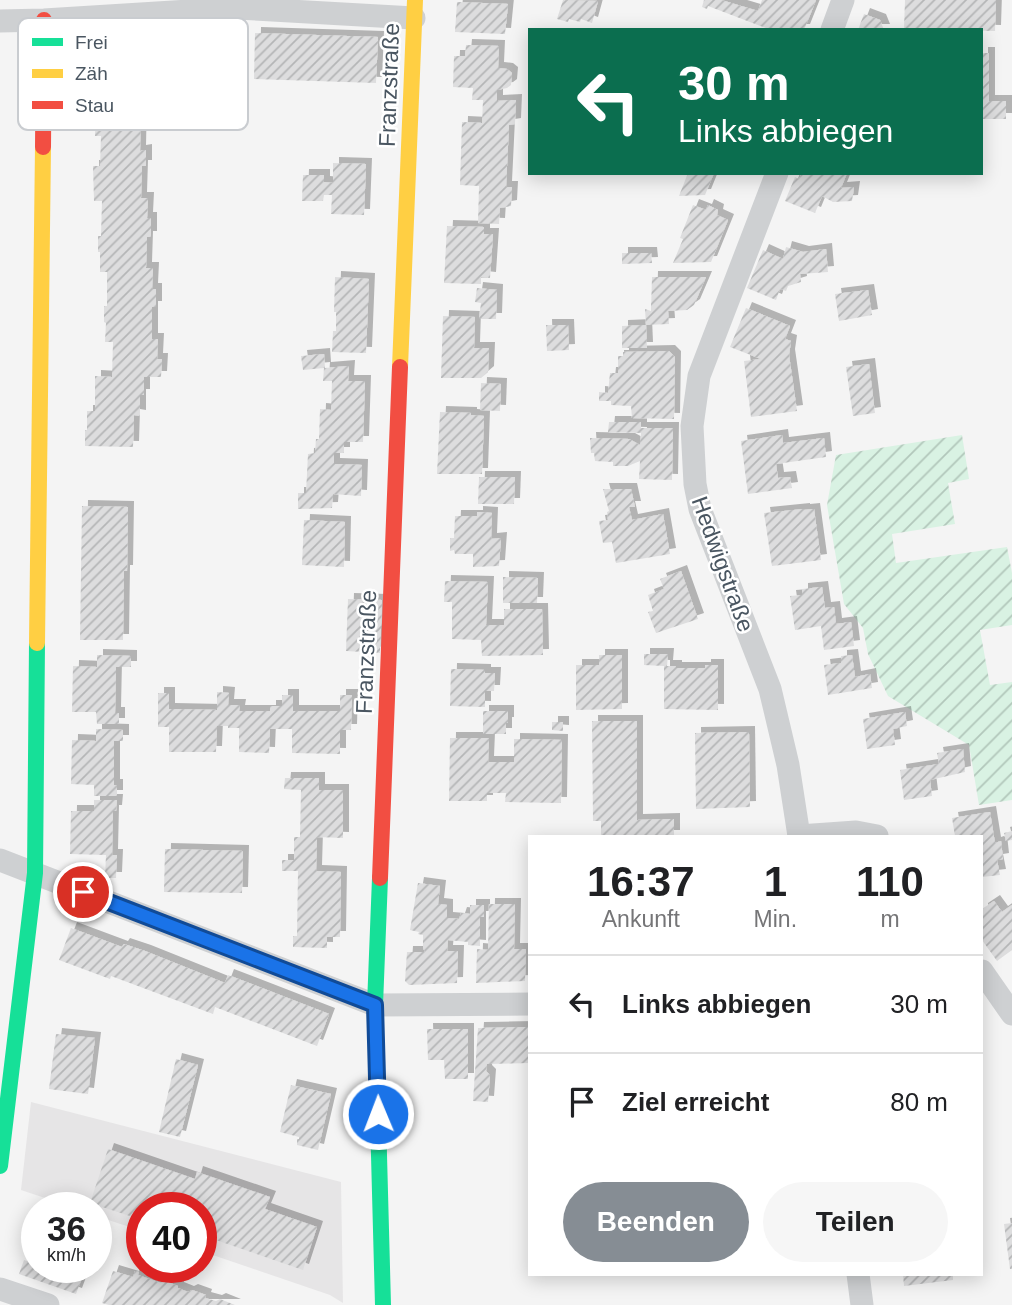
<!DOCTYPE html>
<html lang="de">
<meta charset="utf-8">
<style>
:root{--surface:#fff;--page:#f6f6f6;--text:#202124;--muted:#757577;--line:#e0e0e0;--accent:#868d94}
body{margin:0;font-family:Arial,sans-serif;background:var(--page);color:var(--text);height:100vh;display:flex;flex-direction:column;font-size:26px;white-space:nowrap}
*{box-sizing:border-box;margin:0}
p{font-size:23px;color:var(--muted)}
.icon{flex:none;width:38px;height:38px;fill:none;stroke:currentColor;stroke-width:2;stroke-linecap:round;stroke-linejoin:round}
.map{position:relative;flex:1;overflow:hidden}
.sheet{position:absolute;left:528px;top:835px;width:455px;height:441px;display:flex;flex-direction:column;background:var(--surface);border-radius:0px;box-shadow:0 4px 18px #0003}
.sheet>*{flex:none}
.top-card{position:absolute;left:528px;top:28px;width:455px;height:147px;border-radius:0px;box-shadow:0 4px 18px #0003;background:#0b6e4f;color:#fff;overflow:hidden}
.speed{position:absolute;left:21px;top:1192px;display:flex;gap:14px;font-size:35px;font-weight:700;text-align:center}
.speed>*{display:grid;place-content:center;width:91px;height:91px;border-radius:50%;background:var(--surface);box-shadow:0 4px 18px #0003;line-height:1}
.speed small{font-size:18px;font-weight:400}
.speed .limit{border:10px solid #d22;background:#fff;color:#111}
.pin{position:absolute;display:grid;place-items:center;width:60px;height:60px;color:#fff;margin:-30px;border:4px solid #fff;border-radius:50%;box-shadow:0 2px 7px #0007}
.me{position:absolute;width:77px;margin:-38px;rotate:359deg;stroke-linejoin:round;filter:drop-shadow(0 0 5px #0008)}
.turn{display:flex;align-items:center;gap:24px;height:147px;padding:0 35px;font-size:32px}
.turn .icon{width:91px;height:91px;stroke-width:2.5}
.turn b{display:block;font-size:49px;line-height:60px}
.eta{display:flex;justify-content:space-evenly;align-items:center;height:119px;text-align:center}
.eta b{font-size:42px;font-weight:700;line-height:49px}
.primary-button{display:flex;gap:14px;margin-top:auto;padding:14px 35px}
.primary-button a{flex:1;height:80px;border-radius:42px;background:var(--accent);color:#fff;font-size:28px;font-weight:700;line-height:80px;text-align:center}
.primary-button a+a{background:var(--page);color:var(--text)}
ul{padding:0;list-style:none}
li{display:flex;align-items:center;gap:21px;height:98px;padding:0 35px;border-top:2px solid var(--line)}
li div{flex:1}
li b{display:block;font-size:26px}
li em{font-style:normal}
.map>svg:first-child{display:block}
.education{fill:#e6e5e6}
.garden{fill:url(#garden-furrows)}
.building{fill:url(#building-hatch);filter:url(#shadow)}
.lines{fill:none;stroke-linecap:round;stroke-linejoin:round}
.street{stroke:#ced0d2;stroke-width:23}
.fast{stroke:#16e098;stroke-width:16}
.slow{stroke:#ffcf43;stroke-width:16}
.jam{stroke:#f24e42;stroke-width:16}
.route-casing{stroke:#114b97;stroke-width:18}
.route{stroke:#1a73e8;stroke-width:12}
.labels{text-anchor:middle;stroke-width:5;stroke-linejoin:round;paint-order:stroke}
.street-label{font-size:23px;fill:#4a5661;stroke:#fff}
.key{fill:#fff;stroke:#c9ccd0;stroke-width:2}
.key-label{font-size:19px;fill:#4a5661}
</style>
<div class="map">
<svg width="1012" height="1305" viewBox="0 0 1012 1305">
<defs>
<pattern id="garden-furrows" width="10" height="10" patternUnits="userSpaceOnUse" patternTransform="scale(1.75)"><rect width="10" height="10" fill="#d9f2e3"/><path d="M-1 1l2-2M0 10L10 0M9 11l2-2" fill="none" stroke="#b2c7bb"/></pattern>
<pattern id="building-hatch" width="6" height="6" patternUnits="userSpaceOnUse" patternTransform="scale(1.75)"><rect width="6" height="6" fill="#ddddde"/><path d="M-1 1l2-2M0 6l6-6M5 7l2-2" fill="none" stroke="#b5b6b7"/></pattern>
<filter id="shadow"><feDropShadow dx="6" dy="-6" stdDeviation="0" flood-color="#0004"/></filter>
</defs>
<rect width="100%" height="100%" fill="#f4f4f4"/>
<path class="education" d="M31 1102 341 1182 343 1303 330 1295 201 1251V1208H142V1231L96 1216V1208L72 1207 21 1190Z"/>
<path class="garden" d="M962 435 969 479 948 483 955 524 892 534 896 563 1007 547 1012 573V625L980 630 990 685 1012 682V800L979 805 969 745 888 696 868 654 863 628 844 604 827 505 836 455Z"/>
<g class="building">
<path d="M563 0 598 1 592 23 581 19 580 22 569 19 568 22 557 19Z"/>
<path d="M704 0H721L758 11 762 0H816L804 30H765L766 28 763 27 708 6 707 9 702 7Z"/>
<path d="M905 0H996L995 31 904 29Z"/>
<path d="M457 2 508 4 505 34 455 32Z"/>
<path d="M864 14 880 20 884 30H858Z"/>
<path d="M255 33 378 37 376 83 254 79Z"/>
<path d="M466 45 499 46 498 68 507 69 512 73 511 85 507 88 497 90V101L516 100 515 124 509 125 506 187H512L511 206 500 208 499 224 478 223 479 186 460 185 462 122 482 123 483 100H472L473 88 453 87 454 56H465Z"/>
<path d="M982 53H989V101H1006V119H982Z"/>
<path d="M141 59H172L171 105H141L140 151 146 150V166H142L141 198H148L147 218H151V237H147L146 268H153L152 289H156V307H152V339H158L157 359H162L161 377H144V395H140V416L134 415 133 447 85 446V430H87V411H95V376L112 377 113 342H105L106 323 104 322V306H107V272H100V252H98V236H101L102 201H94L93 166H100L101 136H95L96 97H91L92 63 140 64Z"/>
<path d="M333 163 366 164 364 215 331 214 332 195H324L323 201H302L303 175H324V182L333 183Z"/>
<path d="M688 173H714L705 195 679 196Z"/>
<path d="M802 173H847L841 188 854 187 852 201 833 202 822 196 815 213 785 201 795 177 799 179Z"/>
<path d="M693 205 706 210 708 205 718 210 717 215 728 220 711 262 673 263 683 239 680 238Z"/>
<path d="M447 226 484 227V234H493L490 278 481 277V284L444 283Z"/>
<path d="M786 247 803 252 826 249 828 272 800 274 801 282 788 286 786 291 780 289 776 300 747 288 763 250 783 259Z"/>
<path d="M622 253H651L652 263 622 264Z"/>
<path d="M335 277 369 279 366 353 332 352 333 331H336V312H334Z"/>
<path d="M652 277H706L694 305 687 310 668 311 669 324 646 325 645 309 651 311Z"/>
<path d="M477 288 497 290 496 319H479L481 303 475 302Z"/>
<path d="M868 290 872 315 839 321 835 294Z"/>
<path d="M746 308 790 326 785 339 791 341 789 355 797 411 751 417 744 361 761 359 730 347Z"/>
<path d="M443 316 475 317 474 348H489L488 372 481 378H441Z"/>
<path d="M546 325H568L569 350 547 351Z"/>
<path d="M646 325 647 348H622V326Z"/>
<path d="M669 351 675 357 674 419 632 418 631 406 611 405V401H599V392L608 393 610 373H618V356H623V352Z"/>
<path d="M324 354 325 368 349 366 348 381H365L363 442H344V453H334V464L362 465 361 496 333 494 332 508 298 509V493H306L308 454 315 453 316 439H319L320 409 331 410 332 381H323L324 368 303 370 301 356Z"/>
<path d="M869 364 875 413 853 416 846 367Z"/>
<path d="M481 383 501 384 500 411 480 410Z"/>
<path d="M440 412 471 413V415L484 416 482 474H437Z"/>
<path d="M609 422H641V428H673L672 480 639 479 640 461 628 466H613V462L595 461 594 453H591L590 438 629 439 640 445 641 433 608 432Z"/>
<path d="M782 435 783 443 824 438 826 457 776 464 778 478 790 477 792 488 748 494 741 441Z"/>
<path d="M479 477H515L514 504H478Z"/>
<path d="M603 489H631L635 507H629L632 520 663 514 670 554 616 563 612 542 603 543 599 521 608 520 607 512 609 511Z"/>
<path d="M82 506 128 507 127 571H124L123 640H80Z"/>
<path d="M804 509V510L814 509 821 560 772 566 764 513Z"/>
<path d="M477 512 492 513 491 539 501 538 499 566 473 567V554H455L454 550 450 551V538H454L455 516H477Z"/>
<path d="M304 520 345 522 344 567 302 565Z"/>
<path d="M681 571 698 619 656 633 648 612 653 611 648 595 664 589 660 579Z"/>
<path d="M503 577 538 578 537 603H503Z"/>
<path d="M445 581 488 582 486 625H504V609H542L543 655 482 656 481 640 452 639V602H444Z"/>
<path d="M822 587 825 608 834 607 836 624 851 622 854 646 824 650 821 626 795 630 790 596 802 595V589Z"/>
<path d="M348 599 382 600 380 653 346 651Z"/>
<path d="M644 654H668L667 666H676V668H705V665H718V710L664 709V666L644 665Z"/>
<path d="M97 655 131 656V667H116L115 713H119V724H97L96 712H72L73 666 97 667Z"/>
<path d="M599 655H622V709L576 710V665H599Z"/>
<path d="M852 655 855 677 870 674 872 688 828 695 824 665 841 663V656Z"/>
<path d="M451 669 485 670V673H495L494 691H485V707L450 706Z"/>
<path d="M217 692 229 693 228 705H240L239 711H270V706H282V695H293V711H340V695H352L351 730H340V754L292 753V729H270L269 753 239 752V728H228V726H217L216 752H169V727H158V693H169V709L217 710Z"/>
<path d="M483 711H508V723H506V734H483Z"/>
<path d="M905 712 907 726 893 729 895 745 867 749 863 719Z"/>
<path d="M592 721H637V820L674 819V836H601V821H593Z"/>
<path d="M552 722H563V731L552 730Z"/>
<path d="M96 729 123 730V741H114V785H117V796H94V785L71 784 72 740 96 741Z"/>
<path d="M749 732 750 807 696 809 695 733Z"/>
<path d="M450 738H489L488 762H514V739L562 740 561 803 505 802 506 793H487V801H449Z"/>
<path d="M963 749 965 772 930 780 932 796 904 800 900 770 939 764 937 753Z"/>
<path d="M285 778H319V790H343V838L317 837 316 871 341 872 340 937H327V948L293 947V936H297L298 871H282V860H294V837H300L301 790 284 789Z"/>
<path d="M94 800H117L116 811H113L112 855H117L116 878H105L106 855 70 854 71 811H94Z"/>
<path d="M990 812 995 843 1001 841 1003 859 997 860 1000 875 982 877V836H955L952 818Z"/>
<path d="M1012 831V840L1006 841 1004 833Z"/>
<path d="M165 849 243 851 242 893 164 892Z"/>
<path d="M418 883 440 886 438 904 447 905V918L459 919 461 913 470 914V905H484V917H480V946L468 945V942L448 940 447 951H458L457 983 409 985 405 981 407 952H425L423 948V935L418 934 419 932 410 930Z"/>
<path d="M994 901 1002 912 1012 905V950L997 961 982 940V909Z"/>
<path d="M489 904H515L514 949H526L525 981 476 983 477 949 488 950Z"/>
<path d="M71 928 122 947 124 944 145 951 225 983 228 975 249 983 329 1014 317 1046 215 1007 213 1014 111 976 110 979 59 960Z"/>
<path d="M530 1027V1063L487 1064 486 1071 490 1075 488 1102 473 1101 478 1028Z"/>
<path d="M427 1029H468V1079H445L444 1060H428Z"/>
<path d="M56 1034 95 1038 88 1094 49 1089Z"/>
<path d="M176 1059 198 1065 180 1137 159 1132Z"/>
<path d="M291 1085 331 1094 318 1150 297 1145V1139H299V1137L280 1132Z"/>
<path d="M108 1149 195 1179 197 1172 270 1197 265 1209 317 1227 303 1270 201 1235V1208H142V1220L90 1203Z"/>
<path d="M1012 1223V1269H1010L1004 1224Z"/>
<path d="M32 1236 37 1237V1267H86L76 1294 19 1274 24 1260 27 1261 29 1254 28 1250Z"/>
<path d="M113 1271 133 1277 135 1271 139 1272 138 1275 161 1283 165 1281 178 1286V1288L188 1292 192 1290 206 1295 205 1298 216 1301 220 1299 235 1305H109L102 1303Z"/>
<path d="M903 1274H953V1280L904 1286Z"/>
</g>
<g class="lines">
<g class="street">
<path d="M0 21 44 20 237 8 414 18"/>
<path d="M832 30 843 0"/>
<path d="M777 173 699 376 692 426 695 484 700 509 770 689 788 765 799 836"/>
<path d="M799 836 856 832 877 836"/>
<path d="M0 860 375 1005 530 1004"/>
<path d="M982 971 1012 1014"/>
<path d="M858 1274 862 1305"/>
<path d="M0 1289 48 1305"/>
</g>
<g class="fast">
<path d="M380 878 375 1005 383 1305"/>
<path d="M0 1166 35 873 37 643"/>
</g>
<g class="slow">
<path d="M400 367 415 0"/>
<path d="M37 643 43 147"/>
</g>
<g class="jam">
<path d="M43 147 44 20"/>
<path d="M380 878 400 367"/>
</g>
</g>
<g class="lines">
<g class="route-casing">
<path id="route" d="M83 892 375 1005 378 1114"/>
</g>
<use href="#route" class="route"/>
</g>
<g class="labels">
<g class="street-label">
<text transform="translate(389 85) rotate(-88)" y="8">Franzstraße</text>
<text transform="translate(723 564) rotate(70)" y="8">Hedwigstraße</text>
<text transform="translate(366 652) rotate(-88)" y="8">Franzstraße</text>
</g>
</g>
<rect x="18" y="18" width="230" height="112" rx="10" class="key"/>
<rect x="32" y="38" width="31" height="8" fill="#16e098"/>
<rect x="32" y="69" width="31" height="9" fill="#ffcf43"/>
<rect x="32" y="101" width="31" height="8" fill="#f24e42"/>
<g class="key-label">
<text x="75" y="49">Frei</text>
<text x="75" y="80">Zäh</text>
<text x="75" y="112">Stau</text>
</g>
</svg>
<div class="speed"><div>36<small>km/h</small></div><div class="limit">40</div></div>
<div class="pin" style="left:83px;top:892px;background:#d93025"><svg class="icon" aria-label="arrive" viewBox="0 0 24 24"><path d="M6 21V4h12l-3 4 3 4H6"/></svg></div>
<svg class="me" style="left:378px;top:1114px" viewBox="-20 -20 40 40"><circle r="17" fill="#1a73e8" stroke="#fff" stroke-width="3"/><path d="M0-11L8 9 0 5-8 9z" fill="#fff"/></svg>
<div class="top-card">
<div class="turn"><svg class="icon" aria-label="left" viewBox="0 0 24 24"><path d="M17 20v-9H6M10 6l-5 5 5 5"/></svg><div><b>30 m</b>Links abbiegen</div></div>
</div>
<section class="sheet">
<div class="eta">
<div><b>16:37</b><p>Ankunft</p></div>
<div><b>1</b><p>Min.</p></div>
<div><b>110</b><p>m</p></div>
</div>
<ul>
<li><svg class="icon" aria-label="left" viewBox="0 0 24 24"><path d="M17 20v-9H6M10 6l-5 5 5 5"/></svg><div><b>Links abbiegen</b></div><em>30 m</em></li>
<li><svg class="icon" aria-label="arrive" viewBox="0 0 24 24"><path d="M6 21V4h12l-3 4 3 4H6"/></svg><div><b>Ziel erreicht</b></div><em>80 m</em></li>
</ul>
<div class="primary-button"><a>Beenden</a><a>Teilen</a></div>
</section>
</div>
